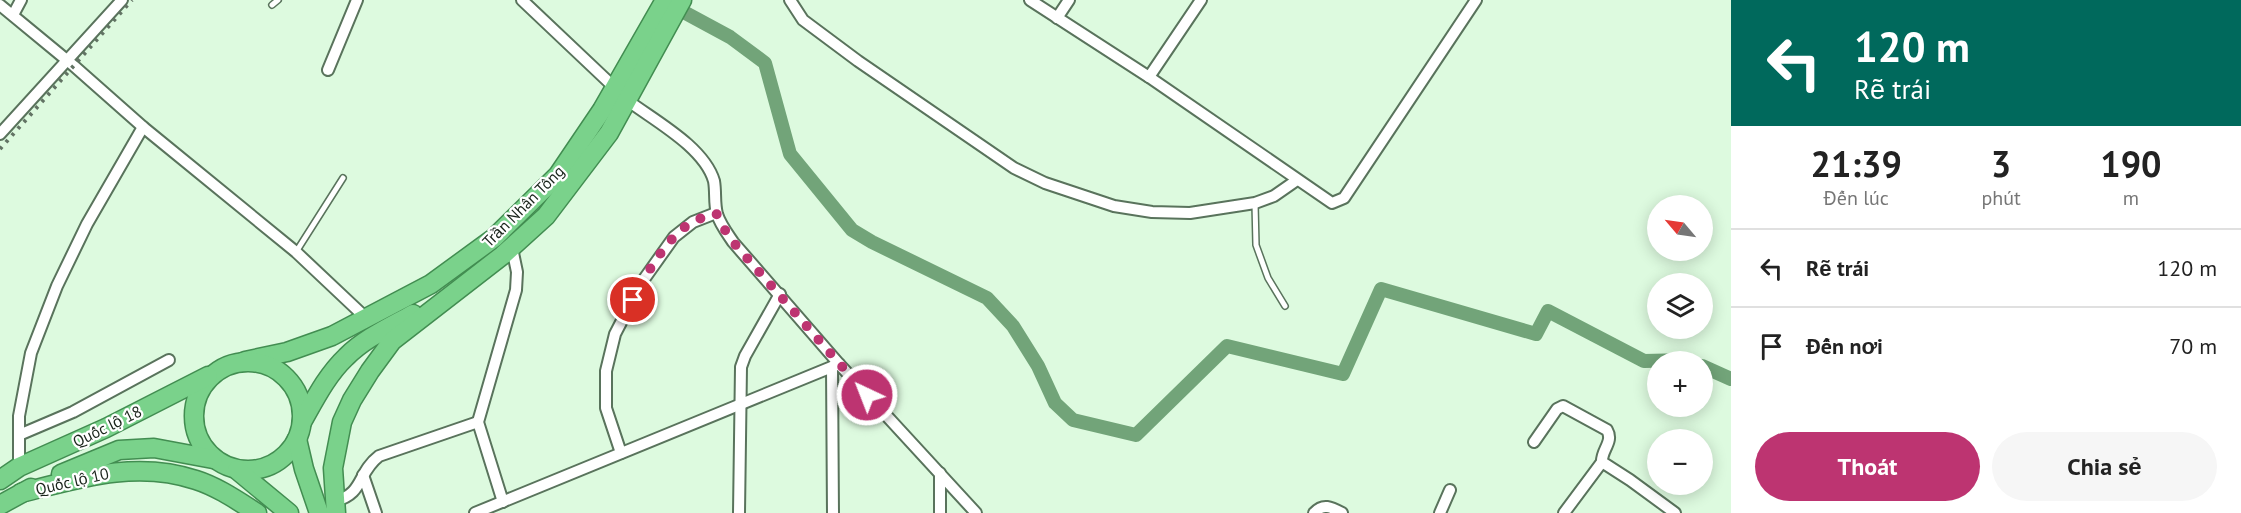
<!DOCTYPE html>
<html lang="vi">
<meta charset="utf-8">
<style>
:root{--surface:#fff;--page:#f6f6f6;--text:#222;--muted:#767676;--line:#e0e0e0;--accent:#bd3471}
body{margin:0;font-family:"PT Sans",sans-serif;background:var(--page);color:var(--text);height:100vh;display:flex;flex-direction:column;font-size:22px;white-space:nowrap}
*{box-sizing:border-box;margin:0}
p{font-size:20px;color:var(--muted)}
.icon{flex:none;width:33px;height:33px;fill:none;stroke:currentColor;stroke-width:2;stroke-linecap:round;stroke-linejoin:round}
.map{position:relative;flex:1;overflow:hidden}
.details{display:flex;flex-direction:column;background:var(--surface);width:510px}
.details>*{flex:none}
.top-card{background:#00695c;color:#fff;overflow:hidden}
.needle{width:39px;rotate:299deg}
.controls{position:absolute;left:1647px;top:195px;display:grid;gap:12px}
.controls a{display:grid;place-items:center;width:66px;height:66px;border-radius:50%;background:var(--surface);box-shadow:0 3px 15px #0003;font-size:30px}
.pin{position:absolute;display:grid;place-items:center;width:51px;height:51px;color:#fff;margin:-26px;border:3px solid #fff;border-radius:50%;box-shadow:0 2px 6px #0007}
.me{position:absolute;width:66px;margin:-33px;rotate:317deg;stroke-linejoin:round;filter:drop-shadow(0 0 4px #0008)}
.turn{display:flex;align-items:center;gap:21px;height:126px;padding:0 24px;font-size:27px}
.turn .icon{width:78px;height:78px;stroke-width:2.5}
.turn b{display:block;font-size:42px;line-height:51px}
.eta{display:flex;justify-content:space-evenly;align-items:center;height:102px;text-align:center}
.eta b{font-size:36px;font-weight:600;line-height:42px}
.button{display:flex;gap:12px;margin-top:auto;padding:12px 24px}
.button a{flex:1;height:69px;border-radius:36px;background:var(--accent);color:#fff;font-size:24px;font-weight:600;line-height:69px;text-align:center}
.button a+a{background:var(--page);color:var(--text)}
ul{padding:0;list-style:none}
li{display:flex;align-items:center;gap:18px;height:78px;padding:0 24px;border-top:2px solid var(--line)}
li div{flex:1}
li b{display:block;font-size:22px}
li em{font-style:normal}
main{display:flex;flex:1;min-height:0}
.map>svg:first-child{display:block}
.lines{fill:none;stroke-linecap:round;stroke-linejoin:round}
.canal{stroke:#72a479;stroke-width:14}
.service-casing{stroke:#59735c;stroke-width:8}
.minor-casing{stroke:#59735c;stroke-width:14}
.trunk-casing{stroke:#428d51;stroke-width:21}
.service{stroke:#fff;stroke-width:5}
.minor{stroke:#fff;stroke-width:10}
.trunk{stroke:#7ad28b;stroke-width:18}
.rail{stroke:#627364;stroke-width:4;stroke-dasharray:3 6;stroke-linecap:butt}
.route{stroke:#bd3471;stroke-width:10;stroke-dasharray:0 18}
.labels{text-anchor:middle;stroke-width:4.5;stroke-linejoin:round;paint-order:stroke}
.street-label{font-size:16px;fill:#1a241b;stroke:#fff}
</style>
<main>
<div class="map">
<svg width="1731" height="513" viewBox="0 0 1731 513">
<rect width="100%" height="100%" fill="#ddfadf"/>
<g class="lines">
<g class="canal">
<path d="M669 4 730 37 765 63 790 154 852 230 872 242 987 298 1013 326 1038 366 1055 403 1073 420 1136 435 1227 346 1343 374 1381 289 1536 334 1548 311 1644 361 1688 360 1692 362"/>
<path d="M1702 366 1731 379"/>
</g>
<g class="service-casing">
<g id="service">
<path d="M272 5 278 0"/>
<path d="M1255 204 1256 245 1268 278 1285 306"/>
<path d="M296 252 343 178"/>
</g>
</g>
<g class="minor-casing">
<g id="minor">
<path d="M522 0 615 88"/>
<path d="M790 0 803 20 858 61 1014 168 1045 183 1114 206 1152 212 1190 213 1255 203 1274 196 1297 180"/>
<path d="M1030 0 1149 77 1332 203 1344 198 1476 0"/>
<path d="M0 5 74 66 143 127 296 252 366 318"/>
<path d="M13 15 21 0"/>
<path d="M1057 18 1069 0"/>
<path d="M328 70 357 0"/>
<path d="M1149 77 1201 0"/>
<path d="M627 100C655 121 704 147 714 181 716 192 714 203 717 214 720 224 727 233 733 242L839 364 976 513"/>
<path d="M0 134 122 0"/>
<path d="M832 367 833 513"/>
<path d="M19 435 73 412 169 360"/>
<path d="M1534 442 1557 409 1563 406 1607 430C1614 442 1601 450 1602 462L1630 480 1675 513"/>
<path d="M621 453 606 408V371L615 334 642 282 674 237 693 222 716 213"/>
<path d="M19 467V416L31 353 57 286 87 224 143 127"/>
<path d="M940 473V513"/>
<path d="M363 475 376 513"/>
<path d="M335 501C364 494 357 473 379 456L478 422"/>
<path d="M503 502 478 422 516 290 517 272 512 248"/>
<path d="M475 513 839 364"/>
<path d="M739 513 741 367 745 356 780 294"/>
<path d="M1314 513C1323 503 1331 507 1342 513"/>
<path d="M1440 513 1450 490"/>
<path d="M1564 513 1602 462"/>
</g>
</g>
<g class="trunk-casing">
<g id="trunk">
<path d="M245 361 287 352 332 336 431 284 494 238 558 175 602 110 665 0"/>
<circle cx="248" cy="416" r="54"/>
<path d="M302 422C315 399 327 375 346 357 365 338 390 327 413 314"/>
<path d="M297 439 304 469 319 513"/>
<path d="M237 470 289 513"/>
<path d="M61 474 119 450 154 448 213 459"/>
<path d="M0 480 19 467 106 428 208 376"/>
<path d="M21 493C80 478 137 460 196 480 218 487 238 501 257 513"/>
<path d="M0 505 31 488"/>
<path d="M336 513 333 468 342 422 352 400 370 371 392 341 503 255 546 216 609 133 682 0"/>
</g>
</g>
<use href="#service" class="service"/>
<use href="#minor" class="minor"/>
<use href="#trunk" class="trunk"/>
<path class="rail" d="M0 149 132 0"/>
</g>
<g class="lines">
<path class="route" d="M633 300C646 274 668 235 694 221 701 218 709 216 716 213L723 227 733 242 867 395"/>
</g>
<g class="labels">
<g class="street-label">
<text transform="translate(523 206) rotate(-45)" y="6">Trần Nhân Tông</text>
<text transform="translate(107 426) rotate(-26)" y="6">Quốc lộ 18</text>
<text transform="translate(72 481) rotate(-13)" y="6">Quốc lộ 10</text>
</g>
</g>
</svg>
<div class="controls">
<a><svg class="needle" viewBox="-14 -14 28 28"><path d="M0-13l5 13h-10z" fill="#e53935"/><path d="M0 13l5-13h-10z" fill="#767676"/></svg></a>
<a><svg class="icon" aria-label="layers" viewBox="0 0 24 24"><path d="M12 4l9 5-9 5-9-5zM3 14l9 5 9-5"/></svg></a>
<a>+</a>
<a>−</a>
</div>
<div class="pin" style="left:633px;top:300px;background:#d93025"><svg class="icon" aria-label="arrive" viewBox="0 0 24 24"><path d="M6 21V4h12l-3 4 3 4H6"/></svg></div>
<svg class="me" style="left:867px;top:395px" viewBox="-20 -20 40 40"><circle r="17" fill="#bd3471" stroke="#fff" stroke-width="3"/><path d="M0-11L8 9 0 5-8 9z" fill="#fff"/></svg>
</div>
<section class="details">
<div class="top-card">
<div class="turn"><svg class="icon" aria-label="left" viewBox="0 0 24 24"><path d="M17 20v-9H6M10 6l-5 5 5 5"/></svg><div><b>120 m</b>Rẽ trái</div></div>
</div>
<div class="eta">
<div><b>21:39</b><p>Đến lúc</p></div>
<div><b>3</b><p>phút</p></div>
<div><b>190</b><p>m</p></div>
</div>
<ul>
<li><svg class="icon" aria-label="left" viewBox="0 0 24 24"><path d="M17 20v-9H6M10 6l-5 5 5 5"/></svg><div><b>Rẽ trái</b></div><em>120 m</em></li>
<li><svg class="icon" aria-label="arrive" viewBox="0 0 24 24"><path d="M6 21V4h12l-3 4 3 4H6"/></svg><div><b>Đến nơi</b></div><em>70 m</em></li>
</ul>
<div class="button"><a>Thoát</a><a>Chia sẻ</a></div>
</section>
</main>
